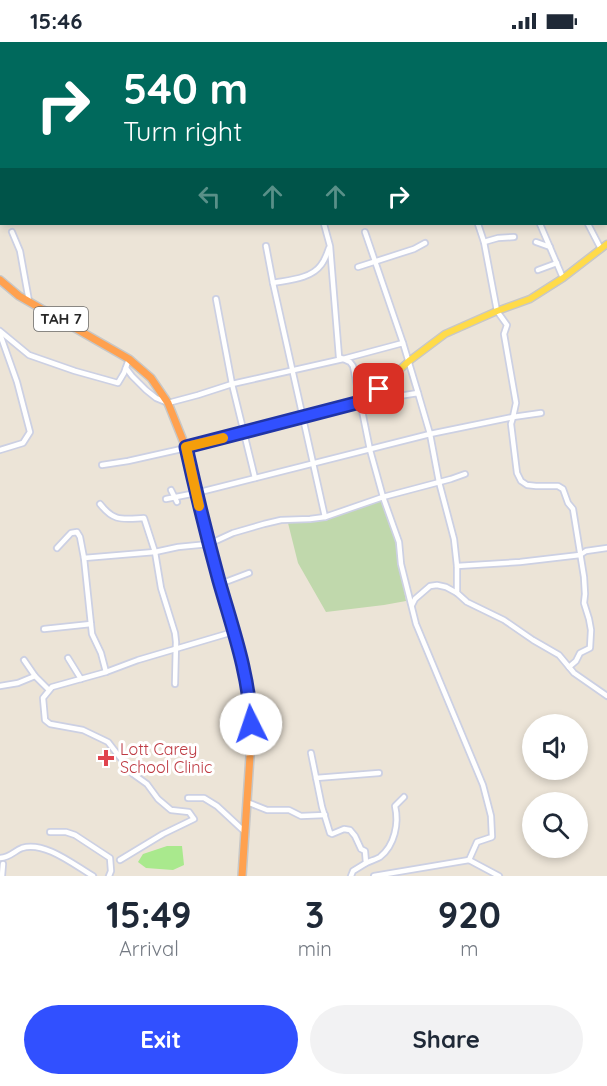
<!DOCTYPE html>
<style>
:root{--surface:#fff;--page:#f2f2f3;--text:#1f2937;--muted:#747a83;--accent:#3150ff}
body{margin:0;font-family:Quicksand,sans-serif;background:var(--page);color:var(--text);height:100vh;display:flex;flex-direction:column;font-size:22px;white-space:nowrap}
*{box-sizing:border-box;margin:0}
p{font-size:20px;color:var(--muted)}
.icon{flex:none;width:33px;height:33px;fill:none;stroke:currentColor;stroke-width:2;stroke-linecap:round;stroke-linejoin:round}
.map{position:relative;height:834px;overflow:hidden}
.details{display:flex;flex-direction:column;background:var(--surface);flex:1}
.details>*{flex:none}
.banner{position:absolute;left:0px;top:0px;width:608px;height:183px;box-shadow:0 3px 9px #0003;background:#00695c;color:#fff;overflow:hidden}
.buttons{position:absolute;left:522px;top:672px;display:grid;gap:12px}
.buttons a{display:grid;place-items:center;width:66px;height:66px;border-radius:50%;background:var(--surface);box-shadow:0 3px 9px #0003;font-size:30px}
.pin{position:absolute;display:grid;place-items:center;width:51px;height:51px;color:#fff;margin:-26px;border-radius:12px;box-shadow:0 3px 9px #0006}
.me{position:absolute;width:66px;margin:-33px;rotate:356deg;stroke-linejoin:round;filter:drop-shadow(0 0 4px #0008)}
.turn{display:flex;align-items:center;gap:21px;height:126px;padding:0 24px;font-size:27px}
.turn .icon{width:78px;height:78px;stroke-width:2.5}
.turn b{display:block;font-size:42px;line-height:51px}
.lanes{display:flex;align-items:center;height:57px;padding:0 24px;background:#0003;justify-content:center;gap:30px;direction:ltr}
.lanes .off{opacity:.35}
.eta{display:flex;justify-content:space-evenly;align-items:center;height:102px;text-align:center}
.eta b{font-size:36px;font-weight:800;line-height:42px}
.cta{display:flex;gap:12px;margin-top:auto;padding:12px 24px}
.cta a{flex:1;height:69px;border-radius:36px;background:var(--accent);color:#fff;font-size:24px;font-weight:800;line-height:69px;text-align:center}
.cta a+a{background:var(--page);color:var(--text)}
.status{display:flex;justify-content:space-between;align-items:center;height:42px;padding:0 30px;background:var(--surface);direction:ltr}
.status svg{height:16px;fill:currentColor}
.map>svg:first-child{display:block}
.green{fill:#a9e98d}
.cemetery{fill:#c0d8ac}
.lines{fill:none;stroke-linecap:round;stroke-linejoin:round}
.minor-casing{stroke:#ccd0e3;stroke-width:8}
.major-casing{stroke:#c7c7c7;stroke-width:9}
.highway-casing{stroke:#c7c7c7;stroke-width:10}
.minor{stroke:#fff;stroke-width:4.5}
.major{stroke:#ffdb49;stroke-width:6}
.highway{stroke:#ffa14f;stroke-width:7}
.route-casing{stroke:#2034a6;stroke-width:15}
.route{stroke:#3150ff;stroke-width:10}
.slow{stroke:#f59e0b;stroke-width:10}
.health-dot{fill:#e0444e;stroke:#fff;stroke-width:2}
.labels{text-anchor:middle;stroke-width:6;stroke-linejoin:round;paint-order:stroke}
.shield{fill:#fff;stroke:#686868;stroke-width:1.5}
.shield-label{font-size:15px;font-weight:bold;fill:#282828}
.health-label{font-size:16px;fill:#be3a42;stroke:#fff;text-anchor:start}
</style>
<div class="status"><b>15:46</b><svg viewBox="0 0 49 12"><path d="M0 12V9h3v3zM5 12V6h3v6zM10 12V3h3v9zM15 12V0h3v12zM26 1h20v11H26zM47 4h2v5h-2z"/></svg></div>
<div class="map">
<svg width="607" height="834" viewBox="0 0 607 834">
<rect width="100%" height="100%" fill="#ece4d7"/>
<path class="green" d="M167 804H182L184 823 173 828 146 826 138 820 143 812Z"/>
<path class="cemetery" d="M382 458 395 498 406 559 384 563 326 570 298 521 288 481 319 478Z"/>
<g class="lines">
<g class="minor-casing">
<g id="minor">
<path d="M431 0 432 2"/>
<path d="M41 2 42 0"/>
<path d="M182 2 183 0"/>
<path d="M391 2 392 0"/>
<path d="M0 13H2"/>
<path d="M606 50 607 49"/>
<path d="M0 130 2 129"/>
<path d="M324 182 330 204 339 315 350 320 353 324 370 408 383 455 399 500 401 522 416 582 483 743 491 774 492 795 477 800 469 818"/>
<path d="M478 182 484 200 497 269 507 283 504 292 516 361 513 375 541 371"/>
<path d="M540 182 563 236"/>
<path d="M588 182 601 207"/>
<path d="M12 190 20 209 29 259"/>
<path d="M365 190 403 301"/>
<path d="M484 200 498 196 514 195"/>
<path d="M536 200 550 205"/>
<path d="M266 204 273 241 325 475"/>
<path d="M358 225 414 207 425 201"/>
<path d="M538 228 557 221"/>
<path d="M273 241C288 238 311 237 321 223 325 218 327 212 329 206"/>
<path d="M216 257 232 342 255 436"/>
<path d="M0 289 29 313 75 329 118 341 124 331 129 317"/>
<path d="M0 292 17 340 30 390 23 401 0 408"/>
<path d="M126 326 132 334 146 348 156 356 168 361 198 353 232 342 343 317 403 301 418 351"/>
<path d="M361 360 418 351 430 392 439 440 454 497 457 524V551"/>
<path d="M102 423 128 419 186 406"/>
<path d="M171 448 177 460"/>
<path d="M166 457 196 451 430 392 513 375 511 382 516 423 517 431 521 439 527 443 536 444H558L563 447 568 461 573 467 584 535 585 552 584 561 589 577 591 588 590 606 580 611 576 619 569 625"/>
<path d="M100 462C114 480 122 477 144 476L155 510 161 546 175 591 176 600 175 642"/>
<path d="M57 506 71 491 77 490 80 495 84 516 92 592 101 611 106 630"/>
<path d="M84 516 155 510 178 505 209 502 233 491 264 482 281 478 310 477 325 475 383 455 451 437 465 432"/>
<path d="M457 524 520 520 580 513 586 509 607 506"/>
<path d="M220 542 249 531"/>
<path d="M412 563 415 557 430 544 437 543 446 545 457 551 467 560 504 578 533 598 559 613 574 631 607 654"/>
<path d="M44 587 91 582"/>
<path d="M68 616 81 637"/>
<path d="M24 618 35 634 49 648"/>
<path d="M0 644 18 641 35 634"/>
<path d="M311 711 322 765 330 791 332 792 344 787 350 788 355 794 361 807 365 809 366 821 353 829 351 834"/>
<path d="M316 736 379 731"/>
<path d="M188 756H204L217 764 245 790"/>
<path d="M247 760 267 768H289L301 774 325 773"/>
<path d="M50 790H66L75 793 110 816 111 829 109 834"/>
<path d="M0 816C11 815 14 809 22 806 45 799 74 823 93 834"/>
<path d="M120 818 163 792 194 777 189 770 171 768 158 757 147 742 133 732 108 700 83 688 50 682 45 678 43 656 52 645 106 630 138 618 233 590"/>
<path d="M366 821C370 819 377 817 380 815 395 803 399 781 395 764L404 755"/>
<path d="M2 834 3 822"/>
<path d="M374 834 469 818 499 834"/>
</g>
</g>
<g class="major-casing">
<path id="major" d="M186 406 361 360 379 347 409 319 445 292 497 269 530 257 563 236 607 202"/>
</g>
<g class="highway-casing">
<path id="highway" d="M0 238 19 254 129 317 151 336 168 361 186 406 209 502 243 621 248 644 250 663 251 699 242 834"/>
</g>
<use href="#minor" class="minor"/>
<use href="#major" class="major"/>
<use href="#highway" class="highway"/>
</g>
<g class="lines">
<g class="route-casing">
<path id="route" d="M251 682C249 632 233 588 219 539 207 495 196 450 186 405L360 360 379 347"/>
</g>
<use href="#route" class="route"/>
<path class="slow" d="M199 464 186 405 223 396"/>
</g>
<path class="health-dot" d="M103 707h6v6h6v6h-6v6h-6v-6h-6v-6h6z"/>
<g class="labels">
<rect class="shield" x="34" y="265" width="54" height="24" rx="4.5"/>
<g class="shield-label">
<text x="61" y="282">TAH 7</text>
</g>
<g class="health-label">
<text x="120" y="713">Lott Carey<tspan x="120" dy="18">School Clinic</tspan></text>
</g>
</g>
</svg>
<div class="buttons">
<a><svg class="icon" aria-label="sound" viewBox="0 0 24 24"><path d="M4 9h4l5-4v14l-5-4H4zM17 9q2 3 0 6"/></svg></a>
<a><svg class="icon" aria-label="search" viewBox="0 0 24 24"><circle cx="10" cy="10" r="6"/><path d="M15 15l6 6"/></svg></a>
</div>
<div class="pin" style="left:379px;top:347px;background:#d93025"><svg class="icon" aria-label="arrive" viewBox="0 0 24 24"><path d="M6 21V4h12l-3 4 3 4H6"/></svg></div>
<svg class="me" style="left:251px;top:682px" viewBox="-20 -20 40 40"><circle r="19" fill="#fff"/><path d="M0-13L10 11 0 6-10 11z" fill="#3150ff"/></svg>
<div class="banner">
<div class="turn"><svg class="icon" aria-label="right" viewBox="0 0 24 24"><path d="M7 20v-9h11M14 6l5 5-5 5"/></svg><div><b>540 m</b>Turn right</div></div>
<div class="lanes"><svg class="icon off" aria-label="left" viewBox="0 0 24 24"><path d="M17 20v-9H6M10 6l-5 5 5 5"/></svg><svg class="icon off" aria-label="ahead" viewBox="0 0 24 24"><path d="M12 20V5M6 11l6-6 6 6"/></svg><svg class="icon off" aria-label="ahead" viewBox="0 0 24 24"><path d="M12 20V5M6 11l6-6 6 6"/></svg><svg class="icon" aria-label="right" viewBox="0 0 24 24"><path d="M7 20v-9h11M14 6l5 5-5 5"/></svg></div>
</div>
</div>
<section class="details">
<div class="eta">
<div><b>15:49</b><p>Arrival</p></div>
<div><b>3</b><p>min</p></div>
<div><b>920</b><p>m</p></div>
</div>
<div class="cta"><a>Exit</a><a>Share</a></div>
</section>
